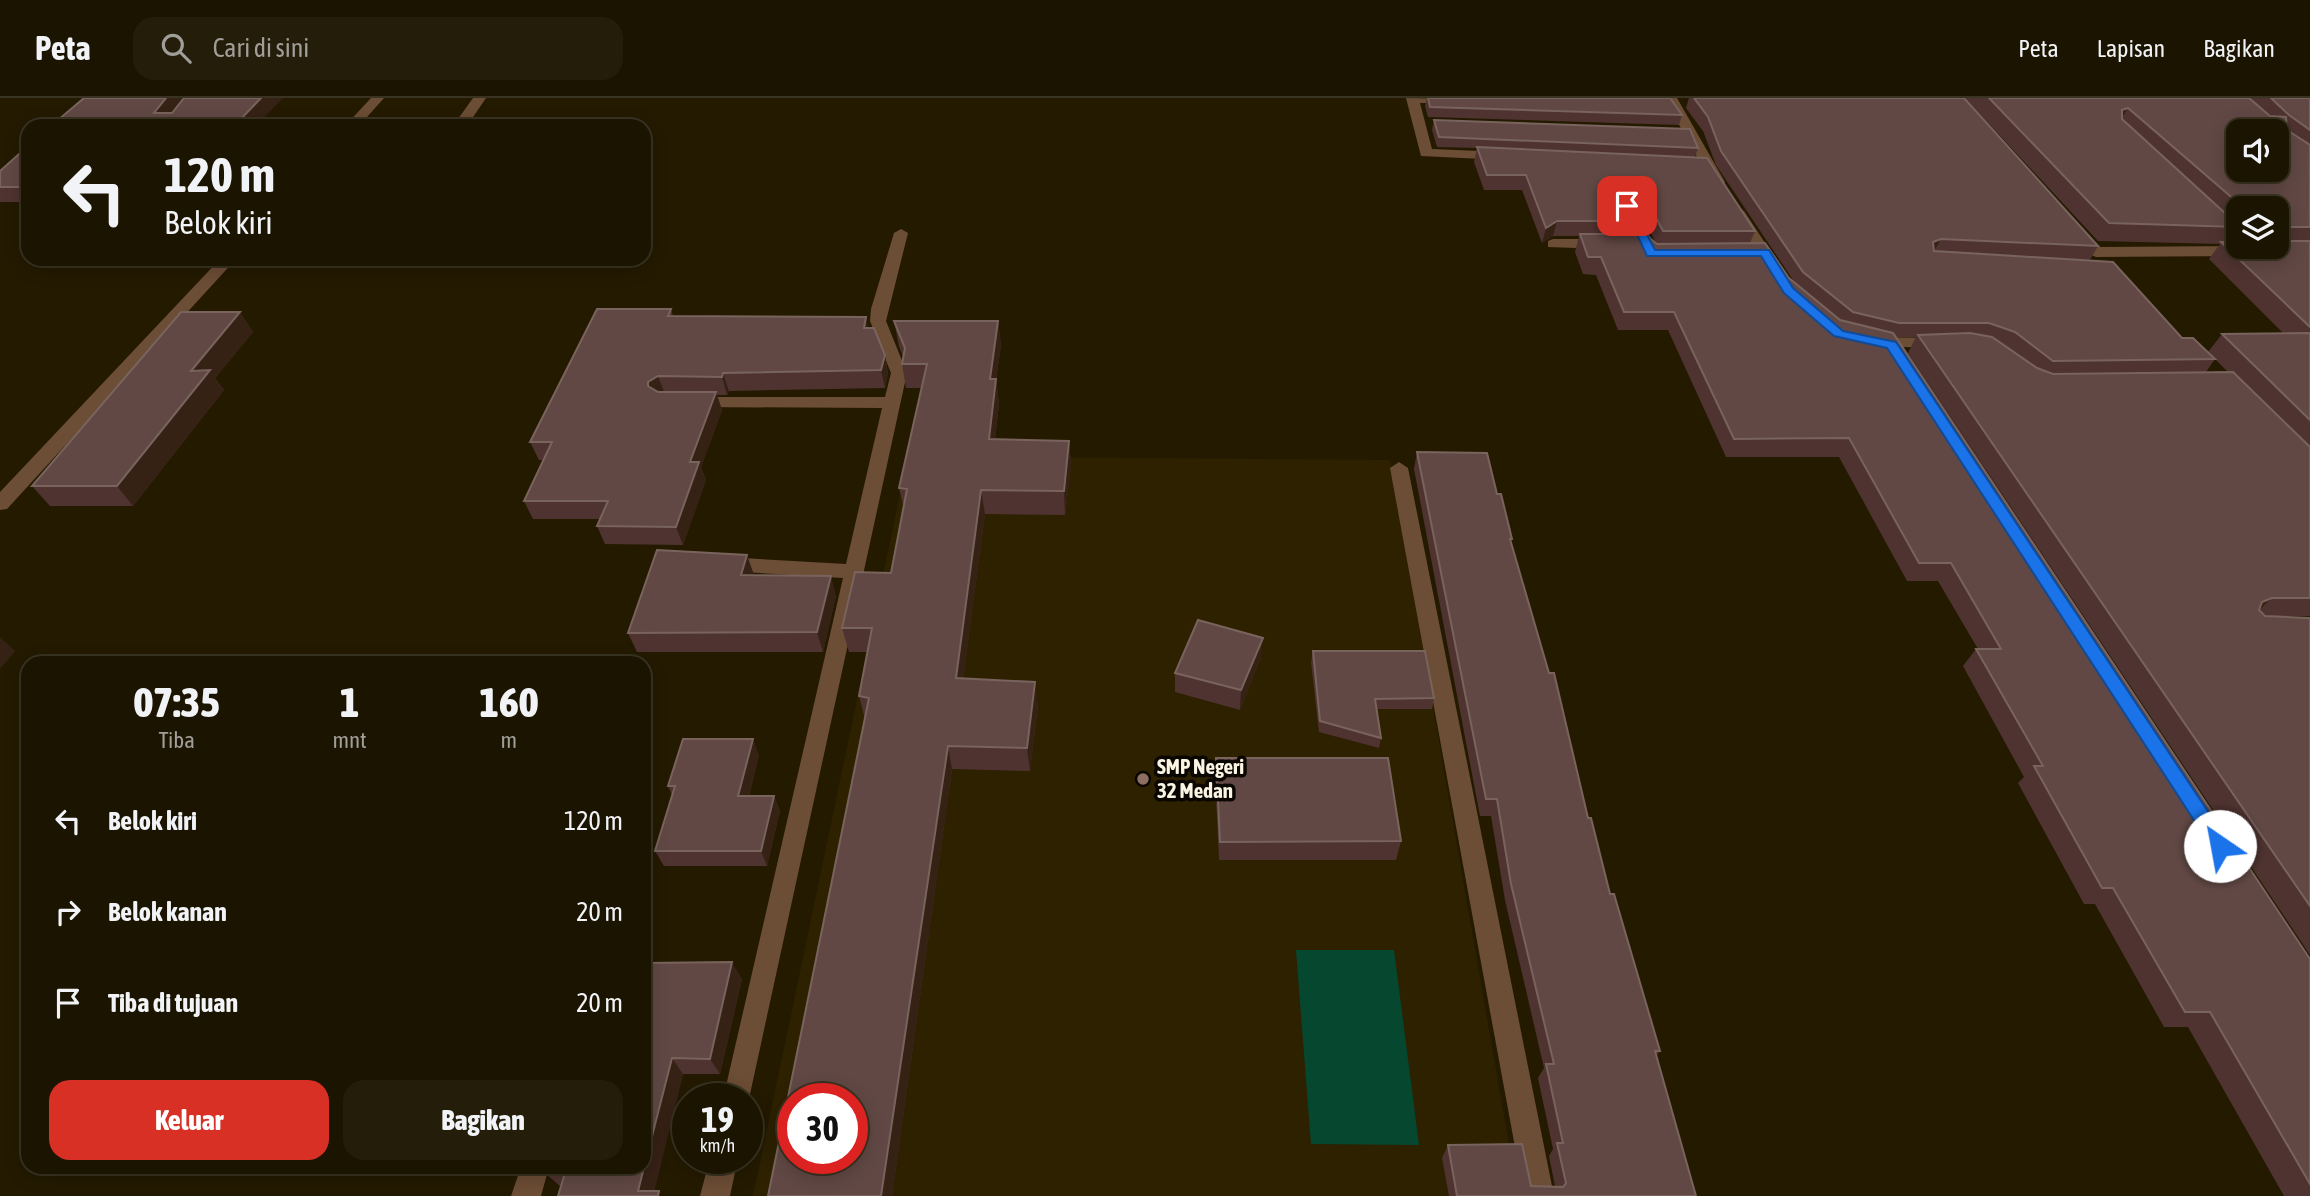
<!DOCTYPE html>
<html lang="id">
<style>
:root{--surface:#1b1400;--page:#241d0a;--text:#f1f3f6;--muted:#a09e99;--line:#393322;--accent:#d93025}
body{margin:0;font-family:"Asap Condensed",sans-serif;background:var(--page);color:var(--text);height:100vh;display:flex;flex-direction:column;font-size:26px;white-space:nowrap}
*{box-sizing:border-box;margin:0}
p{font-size:23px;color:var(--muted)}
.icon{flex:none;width:38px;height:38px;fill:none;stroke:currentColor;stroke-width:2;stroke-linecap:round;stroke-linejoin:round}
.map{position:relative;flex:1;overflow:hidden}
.panel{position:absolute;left:21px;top:558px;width:630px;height:518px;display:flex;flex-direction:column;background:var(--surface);border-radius:21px;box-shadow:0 4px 18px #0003,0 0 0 2px var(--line)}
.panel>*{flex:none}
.hud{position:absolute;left:21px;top:21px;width:630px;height:147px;border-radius:21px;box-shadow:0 4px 18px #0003,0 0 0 2px var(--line);background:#1b1400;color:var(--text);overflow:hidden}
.controls{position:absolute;left:2226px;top:21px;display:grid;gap:14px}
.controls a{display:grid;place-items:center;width:63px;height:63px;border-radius:14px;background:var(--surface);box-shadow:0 4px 18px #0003,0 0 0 2px var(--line);font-size:35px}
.speed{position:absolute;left:672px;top:985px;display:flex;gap:14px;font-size:35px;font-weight:700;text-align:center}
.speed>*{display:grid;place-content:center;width:91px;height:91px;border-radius:50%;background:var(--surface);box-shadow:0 4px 18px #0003,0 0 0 2px var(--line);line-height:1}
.speed small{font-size:18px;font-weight:400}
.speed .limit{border:10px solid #d22;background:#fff;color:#111}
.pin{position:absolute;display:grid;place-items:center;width:60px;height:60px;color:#fff;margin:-30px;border-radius:14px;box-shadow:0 4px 10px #0006}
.me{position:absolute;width:77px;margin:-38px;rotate:327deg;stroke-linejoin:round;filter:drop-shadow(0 0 5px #0008)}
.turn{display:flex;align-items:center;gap:24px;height:147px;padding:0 28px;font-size:32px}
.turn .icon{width:91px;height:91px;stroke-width:2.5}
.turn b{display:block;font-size:49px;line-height:60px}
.eta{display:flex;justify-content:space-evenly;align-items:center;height:119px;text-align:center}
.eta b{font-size:42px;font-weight:800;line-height:49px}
.button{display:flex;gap:14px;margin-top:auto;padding:14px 28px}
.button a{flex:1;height:80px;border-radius:21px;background:var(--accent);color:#fff;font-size:28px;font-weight:800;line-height:80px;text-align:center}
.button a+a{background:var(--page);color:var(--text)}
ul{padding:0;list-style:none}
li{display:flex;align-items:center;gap:21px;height:91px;padding:0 28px}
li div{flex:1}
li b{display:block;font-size:26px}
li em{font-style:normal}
header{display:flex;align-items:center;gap:42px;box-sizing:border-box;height:98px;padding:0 35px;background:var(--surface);border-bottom:2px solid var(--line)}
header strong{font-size:33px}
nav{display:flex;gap:38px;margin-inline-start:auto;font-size:24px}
.search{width:490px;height:63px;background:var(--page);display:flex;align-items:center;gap:18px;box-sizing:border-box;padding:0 24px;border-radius:21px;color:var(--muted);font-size:26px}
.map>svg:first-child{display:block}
.built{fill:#2d2100;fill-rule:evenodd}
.green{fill:#064730}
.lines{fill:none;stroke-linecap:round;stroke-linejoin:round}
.minor{fill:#6c4d35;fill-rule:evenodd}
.wall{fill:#4f3330;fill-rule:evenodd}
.shaded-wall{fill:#362115}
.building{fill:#614844;stroke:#79635d;stroke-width:2;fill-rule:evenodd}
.route{fill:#1a73e8;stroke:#114b97;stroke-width:2}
.education-dot{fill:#8d6e63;stroke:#0a0601;stroke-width:2.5}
.labels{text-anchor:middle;stroke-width:7;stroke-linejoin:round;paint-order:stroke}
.poi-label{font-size:21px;font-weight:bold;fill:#faf4e3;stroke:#0a0601;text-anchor:start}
</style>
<header>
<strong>Peta</strong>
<div class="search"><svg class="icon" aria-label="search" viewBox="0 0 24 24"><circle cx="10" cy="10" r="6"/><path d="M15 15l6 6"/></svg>Cari di sini</div>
<nav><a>Peta</a><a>Lapisan</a><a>Bagikan</a></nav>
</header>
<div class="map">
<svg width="2310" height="1098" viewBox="0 0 2310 1098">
<rect width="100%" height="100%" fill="#241a00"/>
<path class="built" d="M908 358 1390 362 1518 1098H753ZM793 1001H852V1060H793Z"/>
<path class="green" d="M1296 852H1394L1419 1047 1311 1046Z"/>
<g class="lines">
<g class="minor">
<path d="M371 0H384L359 28H345Z"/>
<path d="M473 0H486L467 28H453Z"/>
<path d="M1406 0 1460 1 1454 5H1420L1432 51 1504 54 1511 58 1504 62 1421 58Z"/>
<path d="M1638 0H1677L1725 84 1723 87 1711 84 1668 7H1643L1636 3Z"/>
<path d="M1627 104 1634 108 1654 146 1651 149 1646 151 1638 146 1620 108Z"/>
<path d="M1737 109 1744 113 1781 169 1778 172H1768L1765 169 1730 113Z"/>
<path d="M2076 128 2081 129 2100 149 2238 148 2249 153 2241 158 2096 159 2091 157 2069 132Z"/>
<path d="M901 131 908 135 886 223 907 275 747 1010V1001H723L843 480 725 473 715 466 725 459 846 466 882 310 692 309 683 304 692 299H885L891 275 870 223 871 211 894 135Z"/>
<path d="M1553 141H1604L1612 146 1604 151 1548 149V143Z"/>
<path d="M220 161H236L7 411 0 412V394Z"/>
<path d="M1873 239 1939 240 1947 245 1939 250 1867 248V240Z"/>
<path d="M1399 364 1408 370 1554 1098H1524L1390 370Z"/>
<path d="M710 1060H738L730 1098H700Z"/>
<path d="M521 1069H549L541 1098H511Z"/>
</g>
</g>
<g class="wall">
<path d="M1427 0H1670L1682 17 1679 27 1428 19 1425 8Z"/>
<path d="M1689 0H1964L2098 148 2090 162 2182 240 2215 261 2206 274H2228L2208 254 2222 236H2284L2209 161 2220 146 2098 143 1965 0H2310V518H2264L2310 520V857L1908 255 1916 239H1895L2310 861V1098H2284L2188 929H2164L2095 806H2084L2018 685 2024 679 1963 568 1976 551H1978L1938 483H1907L1839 359H1726L1668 232H1618L1596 177 1583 176 1575 154 1579 138H1553L1542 145 1522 92H1484L1474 64 1477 50 1437 49 1432 32 1434 22 1698 50 1695 59 1755 133 1750 145 1795 185 1716 67 1703 33 1686 10ZM1628 102 1636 107 1656 145 1633 136 1637 123 1627 103ZM2238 110H2277V149L2230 144 2238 134Z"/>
<path d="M28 48V104H0V73Z"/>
<path d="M671 211 673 218 869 230 885 257 888 275 885 290 729 293 727 297H717L722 312 701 369 706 382 683 447 605 446 597 428 600 421H533L524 403 544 362H539L530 344Z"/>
<path d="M240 214 253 234 215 280 224 292 133 408H50L32 388Z"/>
<path d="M894 223H998L1001 247 996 282 999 306 995 341 1069 343 1071 367 1065 417 985 416 963 581 1038 607 1030 673 952 671 892 1098H768L865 621 859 598 868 554H849L842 530 891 475 904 411 899 390 922 290H906L902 266 903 259 899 248Z"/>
<path d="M1417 354 1497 396 1512 441 1511 445 1610 796 1660 953 1656 958 1696 1098H1449L1442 1060 1448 1047 1531 1088H1555L1549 1058 1553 1051 1538 980 1544 970 1505 802 1491 718H1480L1414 371Z"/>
<path d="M754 478 836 498 823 554H637L628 535Z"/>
<path d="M1313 553 1434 600 1432 611H1377L1381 640 1379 650 1319 634 1311 564Z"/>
<path d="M1261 559 1240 612 1175 594V575Z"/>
<path d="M759 657 749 698H774L780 713 767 768H664L655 753 672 697 668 688Z"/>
<path d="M1216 660 1401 743 1396 762H1219L1215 679Z"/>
<path d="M644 865 742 881 720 976H683L654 1093 560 1088 545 1075Z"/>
</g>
<g class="shaded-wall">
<path d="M166 0H186L165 28 154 15Z"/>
<path d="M261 0H283L256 28H234Z"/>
<path d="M2128 10 2118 26 2122 12Z"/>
<path d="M1633 87 1628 102 1618 109 1622 94Z"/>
<path d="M1557 123 1553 138 1542 145 1546 130Z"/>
<path d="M1941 141 1933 155V144Z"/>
<path d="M240 214 253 234 215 280 224 292 133 408 117 388 191 273Z"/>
<path d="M866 219 870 237 864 230Z"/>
<path d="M998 223 1001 247 996 282 999 306 992 366 989 341 990 281Z"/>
<path d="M885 257 888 275 885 290 881 272Z"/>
<path d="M723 275 729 293 727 297 722 279Z"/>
<path d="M658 278 665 296 648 288V284Z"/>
<path d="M716 294 722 312 701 369 706 382 683 447 676 429 690 364Z"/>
<path d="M1069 343 1071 367 1065 417 1064 393Z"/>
<path d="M981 392 985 416 960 604 956 580Z"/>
<path d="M747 457 754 477H741Z"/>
<path d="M831 478 836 498 823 554 817 534Z"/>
<path d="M2272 500 2254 517 2262 504Z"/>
<path d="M0 539 15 553 0 571Z"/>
<path d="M1263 540 1261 559 1240 612 1241 592Z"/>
<path d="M1035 584 1038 607 1030 673 1027 650Z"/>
<path d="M753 641 759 657 745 713 738 698Z"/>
<path d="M948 648 952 671 892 1098H881Z"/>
<path d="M774 698 780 713 767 768 761 753Z"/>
<path d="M732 864 742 881 720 976 710 961Z"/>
<path d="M672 960 683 976 653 1098 638 1093Z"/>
</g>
<g class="building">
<path d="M84 0H166L154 15H172L184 0H261L234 28H51Z"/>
<path d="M1428 0H1670L1682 17 1430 9Z"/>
<path d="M1694 0H1964L2098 148 1941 141 1933 144 1934 153 2113 164 2182 240H2193L2215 261 2053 263 2015 234 1989 225H1899L1853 214 1803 174 1721 53 1708 19Z"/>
<path d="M1989 0H2249L2270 18 2286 19 2287 32 2310 47V129H2277V110H2244L2128 10 2122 12V21L2238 127V129L2109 125ZM2238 33H2277V72H2238Z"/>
<path d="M2271 0H2310V32L2289 17Z"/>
<path d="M1434 22 1690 31 1698 50 1439 39Z"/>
<path d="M28 48V89H0V73Z"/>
<path d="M1477 49 1707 60 1755 133H1663L1641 92 1633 87 1622 94 1637 123H1557L1546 130 1526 77H1487Z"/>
<path d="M1580 136H1645L1657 146 1765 145 1789 180 1840 222 1893 235 2310 861V1086L2210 914H2185L2113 790H2102L2034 668H2043L1976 551H2001L1951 465H1919L1849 340 1734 341 1674 214H1624L1601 159H1588Z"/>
<path d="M2277 143H2310V229L2221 144H2238V149H2277Z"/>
<path d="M597 211H671L668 218 866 219 864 230H874L885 257 881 272 723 275 722 279 658 278 648 284V288L658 294H716L690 364H699L676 429 597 428 608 403H524L552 344H530Z"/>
<path d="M181 214H240L191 273 210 272 117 388H32Z"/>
<path d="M894 223H998L990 281H996L989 341 1069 343 1064 393 981 392 956 580 1035 584 1027 650 948 648 881 1098H768L869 600 859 598 872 530H842L855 474 891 475 907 391 899 390 927 266H902L905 250ZM793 1001H852V1060H793Z"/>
<path d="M1970 235 1992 239 2037 270 2053 276 2233 274 2310 349V500H2272L2262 504 2259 512 2265 518 2310 520V808L1918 237Z"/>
<path d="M2310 235V322L2222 236Z"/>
<path d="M1417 354 1487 355 1497 396H1501L1512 441H1510L1549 575H1554L1588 720H1591L1610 796H1614L1660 953H1655L1696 1098H1457L1448 1047 1522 1046 1531 1088 1563 1089 1566 1085 1557 1045H1563L1546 966H1554L1511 786 1497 701H1486Z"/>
<path d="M657 452 747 457 741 477 831 478 817 534 628 535Z"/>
<path d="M1198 522 1263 540 1241 592 1175 575Z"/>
<path d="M1313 553H1425L1434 600 1375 601 1381 640 1320 623Z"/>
<path d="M683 641H753L738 698H774L761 753H655L675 688H668Z"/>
<path d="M1216 660H1388L1401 743 1220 744Z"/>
<path d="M732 864 710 961 672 960 638 1093H659L658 1098H558L565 1075H545L547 1069H644V865Z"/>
</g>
<path class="route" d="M1623 106H1631L1655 152H1769L1793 190 1843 233 1896 244 2227 742 2229 748 2227 753H2214L1887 250 1834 238 1784 195 1761 158H1647Z"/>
<circle class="education-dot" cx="1143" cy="681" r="7"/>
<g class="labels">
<g class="poi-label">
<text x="1157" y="676">SMP Negeri<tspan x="1157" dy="24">32 Medan</tspan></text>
</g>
</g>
</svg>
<div class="controls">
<a><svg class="icon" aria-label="sound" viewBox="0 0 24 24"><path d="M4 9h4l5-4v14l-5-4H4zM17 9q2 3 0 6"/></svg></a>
<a><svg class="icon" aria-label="layers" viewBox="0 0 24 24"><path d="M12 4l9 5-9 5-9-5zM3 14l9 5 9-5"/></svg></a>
</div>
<div class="speed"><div>19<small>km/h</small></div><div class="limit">30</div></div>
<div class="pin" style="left:1627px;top:108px;background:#d93025"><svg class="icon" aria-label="arrive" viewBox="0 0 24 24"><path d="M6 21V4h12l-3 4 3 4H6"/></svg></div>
<svg class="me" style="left:2220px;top:748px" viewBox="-20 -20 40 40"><circle r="19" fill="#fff"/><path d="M0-13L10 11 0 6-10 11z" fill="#1a73e8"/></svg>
<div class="hud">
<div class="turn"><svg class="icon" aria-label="left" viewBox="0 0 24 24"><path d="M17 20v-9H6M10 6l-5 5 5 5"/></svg><div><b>120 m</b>Belok kiri</div></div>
</div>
<section class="panel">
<div class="eta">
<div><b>07:35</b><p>Tiba</p></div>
<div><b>1</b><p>mnt</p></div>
<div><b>160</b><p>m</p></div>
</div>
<ul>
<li><svg class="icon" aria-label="left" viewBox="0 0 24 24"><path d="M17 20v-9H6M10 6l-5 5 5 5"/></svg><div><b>Belok kiri</b></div><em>120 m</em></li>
<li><svg class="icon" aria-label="right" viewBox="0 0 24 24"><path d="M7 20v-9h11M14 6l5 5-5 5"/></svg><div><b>Belok kanan</b></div><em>20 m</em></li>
<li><svg class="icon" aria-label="arrive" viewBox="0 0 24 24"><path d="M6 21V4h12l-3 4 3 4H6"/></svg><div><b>Tiba di tujuan</b></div><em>20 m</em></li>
</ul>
<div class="button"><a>Keluar</a><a>Bagikan</a></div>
</section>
</div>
